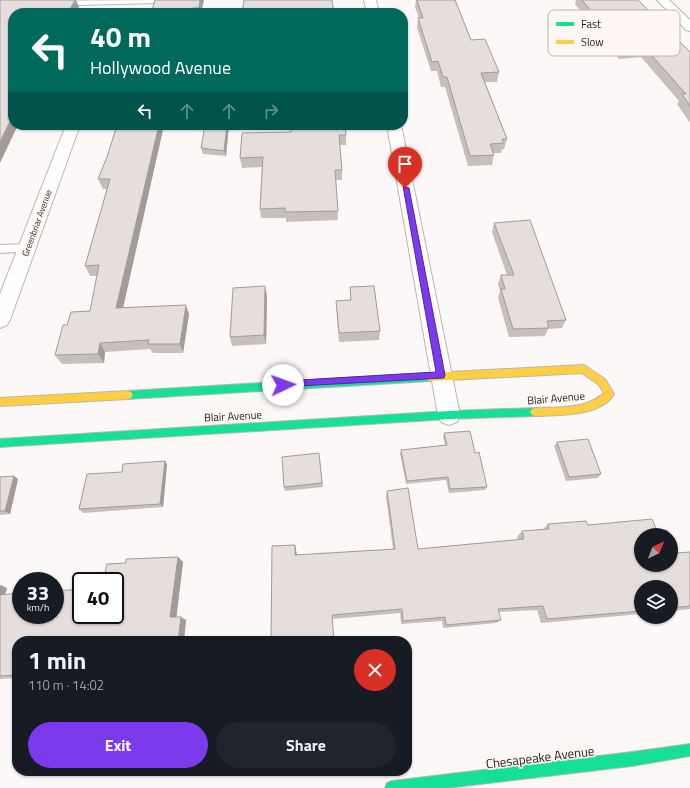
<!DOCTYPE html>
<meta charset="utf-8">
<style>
:root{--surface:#171b24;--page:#20242c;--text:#f1f3f6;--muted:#9ea1a6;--accent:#7c3aed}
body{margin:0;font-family:"Titillium Web",sans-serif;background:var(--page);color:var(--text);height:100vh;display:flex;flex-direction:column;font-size:15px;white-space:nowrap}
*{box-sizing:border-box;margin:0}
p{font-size:13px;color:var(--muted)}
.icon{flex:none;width:22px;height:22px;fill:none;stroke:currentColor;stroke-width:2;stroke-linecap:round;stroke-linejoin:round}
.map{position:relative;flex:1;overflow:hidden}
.details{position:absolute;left:12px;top:636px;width:400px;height:140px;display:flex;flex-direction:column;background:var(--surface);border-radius:16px;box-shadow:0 1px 3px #0004}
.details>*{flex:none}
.hud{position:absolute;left:8px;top:8px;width:400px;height:122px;border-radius:16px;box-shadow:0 1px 3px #0004;background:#00695c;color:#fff;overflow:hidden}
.needle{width:26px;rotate:43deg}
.tools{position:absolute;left:634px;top:528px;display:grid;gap:8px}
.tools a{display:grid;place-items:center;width:44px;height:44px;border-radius:50%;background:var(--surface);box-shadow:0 1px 3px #0004;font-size:20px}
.speed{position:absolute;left:12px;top:572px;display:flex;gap:8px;font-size:20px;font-weight:700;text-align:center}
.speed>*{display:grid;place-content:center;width:52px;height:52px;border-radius:50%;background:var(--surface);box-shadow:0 1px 3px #0004;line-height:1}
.speed small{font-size:10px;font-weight:400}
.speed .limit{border:2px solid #111;border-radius:6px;background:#fff;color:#111}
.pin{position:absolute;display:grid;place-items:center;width:34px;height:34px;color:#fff;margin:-41px -17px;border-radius:50% 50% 50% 0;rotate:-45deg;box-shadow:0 0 4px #0007}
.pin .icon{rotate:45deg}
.me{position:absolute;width:44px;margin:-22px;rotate:87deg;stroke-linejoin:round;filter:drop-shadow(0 0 3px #0008)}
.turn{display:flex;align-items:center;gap:14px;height:84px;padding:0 16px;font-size:18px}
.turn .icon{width:52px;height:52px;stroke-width:2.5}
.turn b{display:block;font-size:28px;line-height:34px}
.lanes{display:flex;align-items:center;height:38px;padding:0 16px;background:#0003;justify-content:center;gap:20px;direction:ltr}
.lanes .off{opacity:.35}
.round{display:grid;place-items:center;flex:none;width:42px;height:42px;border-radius:21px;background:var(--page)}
.overview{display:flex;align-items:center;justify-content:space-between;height:68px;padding:0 16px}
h1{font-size:24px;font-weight:700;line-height:30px}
.cta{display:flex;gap:8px;margin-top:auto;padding:8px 16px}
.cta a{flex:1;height:46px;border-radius:24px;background:var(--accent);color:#fff;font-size:16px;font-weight:700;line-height:46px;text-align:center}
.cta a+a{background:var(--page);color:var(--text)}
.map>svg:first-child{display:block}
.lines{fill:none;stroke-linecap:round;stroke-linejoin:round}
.lane-casing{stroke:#bdb5b3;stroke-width:2}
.street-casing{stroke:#bdb5b3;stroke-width:2}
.fast-casing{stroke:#bdb5b3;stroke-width:2}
.slow-casing{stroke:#bdb5b3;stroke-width:2}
.lane{fill:#fffefe;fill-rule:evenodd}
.street{fill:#fffefe;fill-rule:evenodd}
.fast{fill:#16e098;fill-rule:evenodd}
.slow{fill:#ffcf43;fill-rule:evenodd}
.wall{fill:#c6bfbd}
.shaded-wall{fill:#a19b9a}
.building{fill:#e6dedc;stroke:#a19b9a}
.route{fill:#7c3aed;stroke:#51269a}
.labels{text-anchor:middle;stroke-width:3.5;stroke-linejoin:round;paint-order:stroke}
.far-street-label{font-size:9px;fill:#271c18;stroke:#fef7f5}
.street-label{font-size:11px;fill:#271c18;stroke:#fef7f5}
.near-street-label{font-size:13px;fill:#271c18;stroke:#fef7f5}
.key{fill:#fef7f5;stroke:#beb5b3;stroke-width:1}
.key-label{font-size:11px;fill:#271c18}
</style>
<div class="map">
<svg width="690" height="788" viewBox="0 0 690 788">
<rect width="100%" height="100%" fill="#fcf8f7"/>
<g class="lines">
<g class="lane-casing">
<path id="lane" d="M28 244 32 245 34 248 32 251 0 253V245Z"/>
</g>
<g class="street-casing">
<g id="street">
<path d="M165 0 159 3 0 7V1Z"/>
<path d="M364 0H376L379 13H367Z"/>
<path d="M657 0H669L690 20V31L686 30Z"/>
<path d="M66 125H80L10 320 7 325 0 328V294Z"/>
<path d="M387 125H401L460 415 457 422 449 425 441 422 438 415Z"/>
</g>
</g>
<g class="fast-casing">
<g id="fast">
<path d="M430 373 433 374 434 377 433 380 430 381 128 399 125 398 123 395 125 392 128 391Z"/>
<path d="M535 408 538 409 540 412 538 415 535 416 449 419 0 447V439L449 411Z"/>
<path d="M690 744V756L632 766 447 788H385L387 783 392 781 632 752Z"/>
</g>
</g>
<g class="slow-casing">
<g id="slow">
<path d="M584 365 605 379 614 394C601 417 557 415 535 416L532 415 530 412 532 409 535 408C559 407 585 410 604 393L599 385 582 373 430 381 427 380 426 377 427 374 430 373Z"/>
<path d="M128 391 131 392 133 395 131 398 128 399 0 406V398Z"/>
</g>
</g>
<use href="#lane" class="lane"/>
<use href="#street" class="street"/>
<use href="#fast" class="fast"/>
<use href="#slow" class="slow"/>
</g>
<g class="wall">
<path d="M155 0H204L201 13H151Z"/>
<path d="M416 0H455L471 40 499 72 497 82H485L507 139 504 149H502L501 153H494V155L492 165 468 166 445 87H441L437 71H431L417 28 418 18H419L415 7Z"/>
<path d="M576 0H638L690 52V123L677 104 679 101 641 57 619 59 575 4Z"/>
<path d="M117 125H164L123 307 189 314 183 353H153L150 349 105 352 104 363 62 364 55 355 67 325 90 311 97 276H90L85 266 107 189H103L98 179 107 157Z"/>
<path d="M229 125 226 156 203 154 201 148Z"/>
<path d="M242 133 346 135V145H340L342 170V180H336L338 220 286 222V218H261L260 209 262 167 242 168 240 158Z"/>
<path d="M494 223 566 320 562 328 548 329 545 336 509 337 498 298 500 291 498 284 501 275H507L492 232Z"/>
<path d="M350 287 380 331 379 340 339 342 336 301 350 300Z"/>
<path d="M267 296 266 344 232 346 230 337Z"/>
<path d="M444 433 475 453 487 487 485 490 449 493 446 480 406 484 400 454 401 450 445 445 443 437Z"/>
<path d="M557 442 601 474 598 478 566 481 554 446Z"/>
<path d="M319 453 323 487 285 491 284 487Z"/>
<path d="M165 461 167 465 163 507 83 513 79 509 122 472Z"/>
<path d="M0 477 18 479 10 514 0 515Z"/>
<path d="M387 491 418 549 518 540 517 537 522 531 543 529 548 524 588 525 657 531 677 553 690 552V609L671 611V587H641V614L541 623 537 610 499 612 501 620 496 623 443 628 442 621 401 624 400 613 333 619 271 641 295 545 297 555 393 549 386 497Z"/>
<path d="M178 557 183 562 176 617 186 620 184 641H17V678L0 679V585L7 588 5 594 81 615 126 563Z"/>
</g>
<g class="shaded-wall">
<path d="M75 0H76L79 7 76 13H68Z"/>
<path d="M200 0H204L201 13H200L199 8Z"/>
<path d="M13 115V125H18L0 163V142Z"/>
<path d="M159 125H164L121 317 116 308Z"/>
<path d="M227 125H229L226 156 224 151Z"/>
<path d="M265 286 267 296 266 344 264 335Z"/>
<path d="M186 305 189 314 183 353 180 344Z"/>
<path d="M100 343 105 352 104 363 98 354Z"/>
<path d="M165 461 167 465 163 507 160 504Z"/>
<path d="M14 476 18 479 10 514 5 511Z"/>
<path d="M295 545 296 550 297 560 295 555Z"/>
<path d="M178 557 183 562 176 621 170 617Z"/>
<path d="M0 585 7 588 3 600 0 598Z"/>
<path d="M181 617 186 620 184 641H178Z"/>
</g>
<g class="building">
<path d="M0 0H75L68 13H13V115L0 142Z"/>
<path d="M155 0H200L199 8H193L192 13H151Z"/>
<path d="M244 0H332L334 13H242Z"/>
<path d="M417 0H455L471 40 485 39 499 72 481 73 507 139H502L504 143 490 144 494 155 470 156 447 77H443L438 61 432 62 418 18H423Z"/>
<path d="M582 0H638L690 52V106L682 94H686L645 48 622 49Z"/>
<path d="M117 125H159L116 308 186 305 180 344H148L149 340 100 343 98 354 55 355 63 325H67L71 312 90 311 99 265 85 266 110 179H98L107 157Z"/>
<path d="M205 125H227L224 151 201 148Z"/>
<path d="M291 125H345L346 135H339L342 170H335L338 211 285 212V208L260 209 263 157 240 158 242 133 291 132Z"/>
<path d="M530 220 566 320 547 321 549 328 513 329 501 289H505L501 275H514L494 223Z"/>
<path d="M265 286 264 335 230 337 233 288Z"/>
<path d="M374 286 380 331 339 333 336 301 351 300 350 287Z"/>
<path d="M470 431 475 453 479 452 487 487 450 489 448 477 407 481 401 450 447 445 444 433Z"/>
<path d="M588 439 601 474 569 477 557 442Z"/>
<path d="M319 453 322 483 284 487 282 457Z"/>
<path d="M165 461 160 504 79 509 87 474 122 472 123 464Z"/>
<path d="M14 476 5 511H0V477Z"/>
<path d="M408 488 418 549 524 539 522 531 549 529 548 524 586 521 588 525 652 519 657 531 667 530 669 535H641V565H671V539L677 553 690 552V606L671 608V587H641V611L547 619 543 606 498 609 501 620 446 625 445 617 403 621 402 609 332 615 334 641H271L272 546 295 545V555L395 549 387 491Z"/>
<path d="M178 557 170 617H181L178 641H17V675L0 676V595L21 593V615H55V591L81 589V615H115V581H103L107 564 126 563V559Z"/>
</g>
<path class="route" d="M403 186 409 188 445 375 444 378 280 387 279 385 283 381 436 372Z"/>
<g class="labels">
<g class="far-street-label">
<text transform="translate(37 223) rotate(-70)" y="3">Greenbriar Avenue</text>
</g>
<g class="street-label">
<text transform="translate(556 398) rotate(-5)" y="4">Blair Avenue</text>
<text transform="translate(233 416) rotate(-3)" y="4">Blair Avenue</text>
</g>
<g class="near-street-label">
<text transform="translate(540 757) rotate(-7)" y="5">Chesapeake Avenue</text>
</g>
</g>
<rect x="548" y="10" width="132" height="46" rx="6" class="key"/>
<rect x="556" y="22" width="18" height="4" fill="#16e098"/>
<rect x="556" y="40" width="18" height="4" fill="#ffcf43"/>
<g class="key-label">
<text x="581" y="28">Fast</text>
<text x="581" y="46">Slow</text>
</g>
</svg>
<div class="tools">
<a><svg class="needle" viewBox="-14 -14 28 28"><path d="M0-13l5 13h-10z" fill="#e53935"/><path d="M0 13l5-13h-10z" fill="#9ea1a6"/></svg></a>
<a><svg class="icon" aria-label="layers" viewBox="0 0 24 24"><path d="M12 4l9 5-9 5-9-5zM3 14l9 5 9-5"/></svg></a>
</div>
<div class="speed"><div>33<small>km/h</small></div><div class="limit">40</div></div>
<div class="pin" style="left:405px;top:188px;background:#d93025"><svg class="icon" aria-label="arrive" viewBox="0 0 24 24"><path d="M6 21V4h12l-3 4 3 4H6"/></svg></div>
<svg class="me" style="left:283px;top:385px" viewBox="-20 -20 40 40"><circle r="19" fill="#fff"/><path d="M0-13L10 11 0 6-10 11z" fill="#7c3aed"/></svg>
<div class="hud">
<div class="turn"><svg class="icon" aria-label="left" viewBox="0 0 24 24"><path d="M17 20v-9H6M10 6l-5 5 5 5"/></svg><div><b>40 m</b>Hollywood Avenue</div></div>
<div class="lanes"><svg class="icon" aria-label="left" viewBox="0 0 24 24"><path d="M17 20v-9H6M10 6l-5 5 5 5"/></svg><svg class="icon off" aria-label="ahead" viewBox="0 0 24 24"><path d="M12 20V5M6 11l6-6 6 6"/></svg><svg class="icon off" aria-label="ahead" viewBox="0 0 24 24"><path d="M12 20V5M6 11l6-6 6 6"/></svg><svg class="icon off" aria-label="right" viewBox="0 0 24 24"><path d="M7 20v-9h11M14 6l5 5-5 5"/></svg></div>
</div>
<section class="details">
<div class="overview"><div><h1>1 min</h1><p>110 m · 14:02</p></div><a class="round" style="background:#d93025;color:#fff"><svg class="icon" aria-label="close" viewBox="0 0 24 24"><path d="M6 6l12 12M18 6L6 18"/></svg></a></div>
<div class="cta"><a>Exit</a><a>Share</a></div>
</section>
</div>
